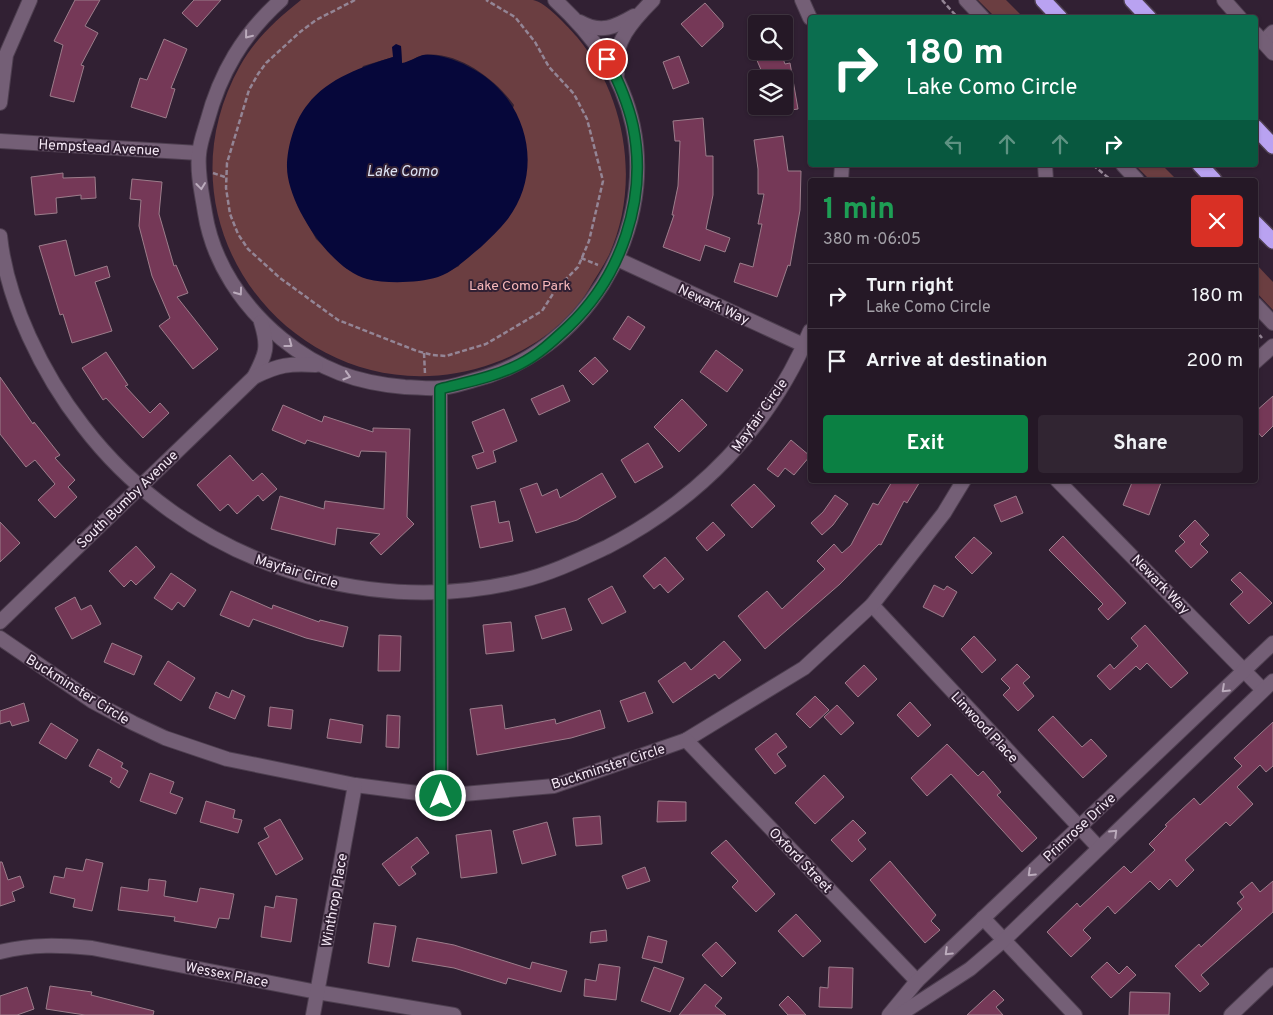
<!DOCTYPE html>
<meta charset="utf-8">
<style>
:root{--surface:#251826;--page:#312532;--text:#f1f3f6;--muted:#a3a0a7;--line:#423743;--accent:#0b8043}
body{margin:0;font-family:Overpass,sans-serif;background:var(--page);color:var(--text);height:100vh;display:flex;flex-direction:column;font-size:19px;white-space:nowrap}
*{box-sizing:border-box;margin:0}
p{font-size:16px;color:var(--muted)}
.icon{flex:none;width:28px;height:28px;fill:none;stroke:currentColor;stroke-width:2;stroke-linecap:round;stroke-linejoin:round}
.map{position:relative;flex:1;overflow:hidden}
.panel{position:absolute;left:808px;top:178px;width:450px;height:305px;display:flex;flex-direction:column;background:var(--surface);border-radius:5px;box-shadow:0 1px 4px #0004,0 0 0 1px var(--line)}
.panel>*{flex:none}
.top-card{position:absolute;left:808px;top:15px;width:450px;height:152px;border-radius:5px;box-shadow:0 1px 4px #0004,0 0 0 1px var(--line);background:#0b6e4f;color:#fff;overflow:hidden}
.buttons{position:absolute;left:748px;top:15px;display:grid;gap:10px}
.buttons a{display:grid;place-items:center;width:45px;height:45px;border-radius:5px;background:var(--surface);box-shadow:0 1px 4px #0004,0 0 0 1px var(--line);font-size:25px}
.pin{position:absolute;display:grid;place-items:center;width:42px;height:42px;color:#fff;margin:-21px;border:2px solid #fff;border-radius:50%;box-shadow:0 1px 5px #0007}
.me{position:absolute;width:55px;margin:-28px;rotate:0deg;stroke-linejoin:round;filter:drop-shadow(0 0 4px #0008)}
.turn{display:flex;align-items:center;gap:18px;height:105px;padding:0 15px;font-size:22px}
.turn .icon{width:65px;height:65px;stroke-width:2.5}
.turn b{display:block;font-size:35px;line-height:42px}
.lanes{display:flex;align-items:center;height:48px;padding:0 15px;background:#0003;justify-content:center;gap:25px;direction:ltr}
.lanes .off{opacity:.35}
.round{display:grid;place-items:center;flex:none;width:52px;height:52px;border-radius:5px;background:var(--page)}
.summary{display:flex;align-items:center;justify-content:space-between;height:85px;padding:0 15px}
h1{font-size:30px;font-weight:700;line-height:38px;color:#1e9e55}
.primary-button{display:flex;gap:10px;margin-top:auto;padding:10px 15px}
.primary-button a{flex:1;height:58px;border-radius:5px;background:var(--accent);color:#fff;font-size:20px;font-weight:700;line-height:58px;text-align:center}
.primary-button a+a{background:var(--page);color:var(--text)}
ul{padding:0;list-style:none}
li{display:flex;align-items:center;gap:15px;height:65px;padding:0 15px;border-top:1px solid var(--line)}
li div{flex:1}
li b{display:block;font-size:19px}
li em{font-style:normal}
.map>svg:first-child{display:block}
.green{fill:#6b3e41;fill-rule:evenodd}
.water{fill:#06073a}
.building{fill:#753857;stroke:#9c7d8b}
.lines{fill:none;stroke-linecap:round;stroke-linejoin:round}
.minor-casing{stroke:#4e3f50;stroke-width:16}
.tertiary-casing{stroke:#4e3f50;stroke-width:16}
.secondary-casing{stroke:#4e3f50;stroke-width:16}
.motorway-casing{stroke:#4e3f50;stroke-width:18}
.path{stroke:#948595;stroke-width:2.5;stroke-dasharray:5 2.5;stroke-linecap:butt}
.minor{stroke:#745f76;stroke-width:14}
.tertiary{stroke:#745f76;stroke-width:14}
.secondary{stroke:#745f76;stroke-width:14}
.motorway{stroke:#b9a2f1;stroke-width:15}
.oneway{stroke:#bbabbc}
.route-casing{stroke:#07532c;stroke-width:12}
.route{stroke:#0b8043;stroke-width:9}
.labels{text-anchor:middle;stroke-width:4;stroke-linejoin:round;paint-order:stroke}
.street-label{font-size:14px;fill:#f5e9f6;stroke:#312033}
.park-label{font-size:14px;fill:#f8b8bb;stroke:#312033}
.water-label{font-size:15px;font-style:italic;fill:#dce2f4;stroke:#312033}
</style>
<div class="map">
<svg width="1273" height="1015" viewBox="0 0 1273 1015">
<rect width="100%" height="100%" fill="#312033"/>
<g class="green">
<path d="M301 0C355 0 409 0 462 0 484 0 513 0 533 0 546 2 568 27 577 37 626 96 641 184 609 255 603 267 595 278 589 289 569 323 531 350 494 363 312 429 145 236 240 66 255 39 277 19 301 0ZM401 46 402 64C409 62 417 56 424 55 458 51 495 79 514 105L459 266 439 276 347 269 316 239 296 202 363 66 393 57Z"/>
<path d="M978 0H1006L1023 17H995Z"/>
<path d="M1135 165H1162L1177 180H1150Z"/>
<path d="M1255 263 1273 282V310L1255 291Z"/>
</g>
<path class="water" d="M396 44 401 46 402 63C409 62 416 57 423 55 438 53 460 61 473 69 527 98 546 170 507 220 499 230 490 238 481 247 467 258 455 271 438 277 418 283 387 284 367 279 331 270 287 204 287 167 287 147 295 119 308 104 328 78 364 66 393 57L392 47Z"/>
<g class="building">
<path d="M75 0H100L85 26 98 33 81 65 84 66 74 102 50 96 63 45 54 41Z"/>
<path d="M194 0H221L197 27 182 13Z"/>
<path d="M705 3 723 23V27L702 47 681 24Z"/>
<path d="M164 39 187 49 171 88 175 89 166 118 131 107 140 78 147 80Z"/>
<path d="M763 51H780L785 64 790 63 798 109 784 111V70L764 77 756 58 765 55Z"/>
<path d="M679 56 689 83 673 89 663 62Z"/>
<path d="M703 118 706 156H713V195L706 229 730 238 725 252 705 245 700 261 663 247 674 215H672L678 186 680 141H675L673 121Z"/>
<path d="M783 136 788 171H801L800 210 790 266 788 265 777 297 734 282 740 263 753 267 762 224H758L764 194H758V169L754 140Z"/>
<path d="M63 173V178L95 177 96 198 81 199V195L56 198 57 213 35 215 31 177Z"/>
<path d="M132 179 162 182 159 214 174 266 176 265 188 293 177 297 218 349 193 369 159 326 170 318 152 276 139 226 141 200 130 199Z"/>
<path d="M66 240 75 276 107 266 110 277 95 282 112 331 72 343 63 314 60 315 39 246Z"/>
<path d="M628 316 645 327 630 350 613 339Z"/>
<path d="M716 350 743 370 727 392 700 372Z"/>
<path d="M106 352 128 385 125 386 150 413 160 403 169 413 143 438 106 398 103 400 82 368Z"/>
<path d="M595 357 608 371 593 385 579 371Z"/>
<path d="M0 377 33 424 34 422 60 455 55 458 75 480 68 487 77 497 55 518 38 500 55 484 35 460 26 467 0 434Z"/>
<path d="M563 385 570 401 539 415 531 399Z"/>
<path d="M1273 396V426L1262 437 1255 429V412Z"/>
<path d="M682 399 707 425 679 452 654 427Z"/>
<path d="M283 405 322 422 324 416 373 432V428L410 429 407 517 414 524 381 555 370 543 380 534 337 528 335 545 271 529 280 496 324 509 325 501 384 509 386 452 361 451 359 457 307 440 305 444 272 430Z"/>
<path d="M504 409 517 441 493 451 496 462 477 469 472 456 484 452 472 422Z"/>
<path d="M791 440 810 456 794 475 785 468 778 477 767 469Z"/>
<path d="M648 443 663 467 635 483 621 460Z"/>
<path d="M230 455 253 481 262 473 277 489 263 501 258 495 237 514 228 504 220 511 197 485Z"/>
<path d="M602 473 616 497 577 520 536 533 520 489 537 483 542 496 557 489 560 498Z"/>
<path d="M893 480H921L907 503 904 501 881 545 879 544 840 584 765 649 738 616 767 591 782 609 825 569 817 561 834 544 842 553 851 545 873 503 878 505Z"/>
<path d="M1133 480H1162L1149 515 1123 505Z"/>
<path d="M754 484 775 506 752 528 731 505Z"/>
<path d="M835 495 848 504 833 525 822 535 811 523 823 512Z"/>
<path d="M1016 496 1023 513 1001 522 994 505Z"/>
<path d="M495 501 499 523 509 521 513 541 480 548 471 506Z"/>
<path d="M1195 520 1209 535 1200 544 1208 552 1191 568 1175 551 1185 542 1179 536Z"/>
<path d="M0 522 20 543 0 562Z"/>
<path d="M713 522 725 535 707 551 696 538Z"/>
<path d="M1063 536 1126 603 1108 620 1098 609 1103 604 1049 550Z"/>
<path d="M974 537 992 553 972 574 955 557Z"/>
<path d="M136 546 155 567 136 585 131 580 124 587 109 571Z"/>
<path d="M665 557 684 579 668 593 660 584 654 589 643 576Z"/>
<path d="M1240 572 1272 603 1249 624 1230 604 1243 592 1231 580Z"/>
<path d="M171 573 196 590 184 607 178 602 172 610 154 598Z"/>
<path d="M934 585 944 590 947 586 957 592 943 617 923 607Z"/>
<path d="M612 586 626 612 602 624 588 599Z"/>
<path d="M231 591 272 609 273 605 319 622 320 620 348 627 343 647 306 638 253 619 249 627 220 615Z"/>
<path d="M75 597 81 610 91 605 101 624 72 639 55 608Z"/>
<path d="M565 608 572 630 542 639 535 616Z"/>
<path d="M511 622 514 651 486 654 483 625Z"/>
<path d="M1145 625 1188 673 1171 688 1147 663 1140 670 1136 666 1110 690 1097 676 1110 664 1114 669 1138 646 1131 638Z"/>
<path d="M379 635 401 636 400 671H378Z"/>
<path d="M974 636 996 660 982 673 961 649Z"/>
<path d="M724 641 741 660 719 679 715 674 673 703 658 681 685 662 691 670Z"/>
<path d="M112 643 142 656 134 675 104 662Z"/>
<path d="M168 661 195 678 181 701 154 684Z"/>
<path d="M1017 664 1030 677 1023 683 1034 696 1018 711 1003 695 1010 688 1001 679Z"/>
<path d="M864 665 877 679 858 697 845 683Z"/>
<path d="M232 690 245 696 235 719 209 708 216 692 229 698Z"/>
<path d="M645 692 653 713 628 722 620 701Z"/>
<path d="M815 696 829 710 810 728 796 714Z"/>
<path d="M910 702 931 725 918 737 897 715Z"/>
<path d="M24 703 29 721 12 726 10 721 0 724V711Z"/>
<path d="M502 705 505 729 555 719 556 724 600 710 605 728 571 738 477 755 470 709Z"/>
<path d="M837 705 854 723 841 735 824 717Z"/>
<path d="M270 707 293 710 291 729 268 726Z"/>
<path d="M387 715 400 716 399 748 386 747Z"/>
<path d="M1053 716 1082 747 1091 739 1107 756 1083 778 1038 730Z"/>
<path d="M330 719 363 725 361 743 327 738Z"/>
<path d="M1273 722V766L1266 772 1260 765 1237 787 1253 804 1230 826 1226 822 1185 860 1194 870 1177 887 1170 879 1159 890 1150 881 1115 914 1108 906 1083 930 1091 938 1071 957 1047 932 1077 903 1080 907 1124 866 1131 873 1155 850 1149 844 1167 826 1165 825 1194 798 1200 805 1242 766 1234 758Z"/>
<path d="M51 723 78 740 66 759 39 743Z"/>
<path d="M776 733 787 747 777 754 786 766 775 774 755 749Z"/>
<path d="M947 744 978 776 983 771 1001 792 997 795 1037 838 1022 852 951 774 927 796 911 778Z"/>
<path d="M98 749 123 763 121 767 128 771 119 788 110 782 112 778 89 766Z"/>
<path d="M150 773 174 782 170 793 183 798 176 814 140 801Z"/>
<path d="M824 775 844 797 815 824 795 803Z"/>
<path d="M206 801 235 810 233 818 242 820 238 833 200 822Z"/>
<path d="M658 801 686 802V821L657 822Z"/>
<path d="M600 816 602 844 576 846 573 818Z"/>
<path d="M280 819 303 859 276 875 258 843 269 837 264 828Z"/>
<path d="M853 820 866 833 858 840 866 849 852 862 831 840Z"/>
<path d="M547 822 556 855 522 864 513 831Z"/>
<path d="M491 830 497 873 461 878 456 835Z"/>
<path d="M417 837 429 853 411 867 416 874 399 886 382 864Z"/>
<path d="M726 840 775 894 756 912 732 887 738 881 711 853Z"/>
<path d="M86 859 103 863 92 911 73 907 75 899 50 893 54 876 64 878 66 868 83 871Z"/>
<path d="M890 861 936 915 931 921 940 930 925 943 870 880Z"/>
<path d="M0 862H2L8 880 20 876 24 887 12 892 15 901 0 906Z"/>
<path d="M645 867 650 881 627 889 622 876Z"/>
<path d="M149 879 166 881 164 896 197 902 200 888 234 894 229 919 219 918 216 928 174 921 175 917 118 910 121 887 148 891Z"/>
<path d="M1273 881V912L1201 975 1209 984 1200 992 1175 966 1199 944 1201 947 1242 909 1237 903 1244 897 1240 892 1252 882 1260 892Z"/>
<path d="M276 896 297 899 291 942 261 937 265 906 274 908Z"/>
<path d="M796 914 821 941 803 957 778 931Z"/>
<path d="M374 923 396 926 389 967 368 963Z"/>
<path d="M606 930 607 941 590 943 591 932Z"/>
<path d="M648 936 667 941 662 963 642 958Z"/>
<path d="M417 938 454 945 530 969 532 962 567 971 561 992 508 978 506 984 454 968 412 961Z"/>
<path d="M716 942 736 963 722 977 702 955Z"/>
<path d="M1107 962 1119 974 1127 966 1136 975 1111 998 1091 977Z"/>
<path d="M599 964 620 967 616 1000 584 996 585 979 596 981Z"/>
<path d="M654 967 684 978 670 1012 641 1001Z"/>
<path d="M829 967 853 968 852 1008 819 1007 820 987 828 988Z"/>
<path d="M705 984 722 998 715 1006 726 1015H679Z"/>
<path d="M50 986 92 992 91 995 154 1011 153 1015H85L46 1009Z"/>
<path d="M27 987 34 1009 17 1015H0V996Z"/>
<path d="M994 990 1004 1000 996 1007 1003 1015H967Z"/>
<path d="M1130 992 1170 993 1169 1015H1129Z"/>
<path d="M788 996 796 1004 806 1015H788L779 1005Z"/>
</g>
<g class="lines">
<g class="minor-casing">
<g id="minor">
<path d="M802 0 810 18"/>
<path d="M1263 42 1273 32"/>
<path d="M0 103 6 55 30 0"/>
<path d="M0 141 199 153"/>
<path d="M1045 165 1046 180"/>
<path d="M841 180 842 165"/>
<path d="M0 236C7 302 43 375 83 426 183 557 359 620 520 581 550 574 579 560 607 547 698 500 770 427 810 331"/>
<path d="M617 259 810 348"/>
<path d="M1255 362 1273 346"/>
<path d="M440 389 441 796"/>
<path d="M1057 480 1263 690"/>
<path d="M872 605 1099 848"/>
<path d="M0 638 92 701 133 723 165 738 227 759 355 785 441 796 554 786 686 740 804 668 872 605 944 513 964 480"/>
<path d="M686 740 917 981"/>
<path d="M983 918 1075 1015"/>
<path d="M0 952C33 944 59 945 92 948L317 992 454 1015"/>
<path d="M313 1015 355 785"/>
<path d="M889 1015 917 981 1273 643"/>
<path d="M899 1015 970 969 1004 940 1273 681"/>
<path d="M1231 1015 1273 975"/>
</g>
</g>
<g class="tertiary-casing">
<g id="tertiary">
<path d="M281 0C243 34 220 73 207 122 204 132 200 143 199 154 197 173 202 194 205 213 213 263 243 307 282 339 320 370 357 383 405 387 416 387 427 389 438 388 450 388 463 383 474 380 582 353 656 236 633 126 622 74 593 35 555 0"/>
<path d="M580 22C601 34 615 27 634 16"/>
<path d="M617 74C611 44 633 20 653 0"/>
<path d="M254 377C266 354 269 347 261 322"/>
<path d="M0 622 254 377C278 365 290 363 316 365"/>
</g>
</g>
<g class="secondary-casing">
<g id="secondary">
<path d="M966 0 983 18"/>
<path d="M1224 0 1240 18"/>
<path d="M1255 33 1273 53"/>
<path d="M1123 165 1137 180"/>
<path d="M1255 304 1273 323"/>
</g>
</g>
<g class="motorway-casing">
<g id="motorway">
<path d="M1043 0 1060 18"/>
<path d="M1132 0 1149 18"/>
<path d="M1255 127 1273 146"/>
<path d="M1200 165 1214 180"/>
<path d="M1255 223 1273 241"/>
</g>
</g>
<g class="path">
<path d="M355 0 316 20 300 32 266 63 258 74 249 90 227 163 226 188 230 214 238 234 248 249 280 278 338 320 417 351 432 355 446 356 486 344 542 311 556 289 578 267 589 241 603 181 587 119 574 94 549 67 535 42 515 17 486 0"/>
<path d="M942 0 958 18"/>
<path d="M1093 165 1111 180"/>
<path d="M213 173 225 177"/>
<path d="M581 258 598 265"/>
<path d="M1255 329 1262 338"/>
<path d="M424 353 425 374"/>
</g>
<use href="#minor" class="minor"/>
<use href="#tertiary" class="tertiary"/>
<use href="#secondary" class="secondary"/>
<use href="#motorway" class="motorway"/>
</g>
<defs><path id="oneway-chevron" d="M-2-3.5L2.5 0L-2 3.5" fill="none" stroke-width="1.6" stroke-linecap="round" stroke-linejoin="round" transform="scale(1.25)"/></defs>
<g class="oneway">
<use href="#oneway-chevron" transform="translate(248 35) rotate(129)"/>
<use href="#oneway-chevron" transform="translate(201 186) rotate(83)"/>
<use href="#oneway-chevron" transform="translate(239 292) rotate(54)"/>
<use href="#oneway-chevron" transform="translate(289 344) rotate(37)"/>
<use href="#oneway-chevron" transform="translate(347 376) rotate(17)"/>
<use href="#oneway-chevron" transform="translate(1225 689) rotate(137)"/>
<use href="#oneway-chevron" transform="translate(1114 833) rotate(-44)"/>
<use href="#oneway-chevron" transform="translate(1031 873) rotate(136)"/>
<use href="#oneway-chevron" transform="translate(948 952) rotate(136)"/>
</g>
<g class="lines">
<g class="route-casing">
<path id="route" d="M441 796 440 389C467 382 495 377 520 364 538 355 553 341 568 327 621 277 648 199 633 126 628 103 618 80 607 59"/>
</g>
<use href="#route" class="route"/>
</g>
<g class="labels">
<g class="street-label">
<text transform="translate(99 147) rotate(3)" y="5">Hempstead Avenue</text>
<text transform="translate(714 304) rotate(25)" y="5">Newark Way</text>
<text transform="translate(759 415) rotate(-55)" y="5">Mayfair Circle</text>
<text transform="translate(127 499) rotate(-44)" y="5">South Bumby Avenue</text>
<text transform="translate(297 571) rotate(17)" y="5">Mayfair Circle</text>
<text transform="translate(1161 584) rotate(46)" y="5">Newark Way</text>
<text transform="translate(78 689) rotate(32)" y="5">Buckminster Circle</text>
<text transform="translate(985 727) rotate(47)" y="5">Linwood Place</text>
<text transform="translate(608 766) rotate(-18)" y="5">Buckminster Circle</text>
<text transform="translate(1079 827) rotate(-43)" y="5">Primrose Drive</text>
<text transform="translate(801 860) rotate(46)" y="5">Oxford Street</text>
<text transform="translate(334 900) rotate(-80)" y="5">Winthrop Place</text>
<text transform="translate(227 974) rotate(11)" y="5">Wessex Place</text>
</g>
<g class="park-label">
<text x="520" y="290">Lake Como Park</text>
</g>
<g class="water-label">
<text x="402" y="176">Lake Como</text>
</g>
</g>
</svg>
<div class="buttons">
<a><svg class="icon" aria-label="search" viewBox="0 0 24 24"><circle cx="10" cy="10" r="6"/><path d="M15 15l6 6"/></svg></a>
<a><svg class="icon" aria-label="layers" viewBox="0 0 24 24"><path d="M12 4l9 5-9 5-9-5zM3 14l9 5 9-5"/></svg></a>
</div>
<div class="pin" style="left:607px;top:59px;background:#d93025"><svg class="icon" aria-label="arrive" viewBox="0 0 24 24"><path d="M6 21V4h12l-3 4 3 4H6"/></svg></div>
<svg class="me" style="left:441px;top:796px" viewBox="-20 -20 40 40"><circle r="17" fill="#0b8043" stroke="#fff" stroke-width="3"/><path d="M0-11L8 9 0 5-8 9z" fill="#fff"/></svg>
<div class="top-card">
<div class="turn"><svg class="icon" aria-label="right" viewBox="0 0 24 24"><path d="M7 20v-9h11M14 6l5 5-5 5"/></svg><div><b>180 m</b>Lake Como Circle</div></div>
<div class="lanes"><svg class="icon off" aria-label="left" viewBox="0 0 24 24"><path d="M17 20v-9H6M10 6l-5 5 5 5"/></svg><svg class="icon off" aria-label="ahead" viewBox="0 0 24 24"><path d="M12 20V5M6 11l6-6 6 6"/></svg><svg class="icon off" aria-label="ahead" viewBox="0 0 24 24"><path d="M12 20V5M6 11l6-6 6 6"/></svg><svg class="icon" aria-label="right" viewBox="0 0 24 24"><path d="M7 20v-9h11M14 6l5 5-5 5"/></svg></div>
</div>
<section class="panel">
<div class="summary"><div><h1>1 min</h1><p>380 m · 06:05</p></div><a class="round" style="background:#d93025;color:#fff"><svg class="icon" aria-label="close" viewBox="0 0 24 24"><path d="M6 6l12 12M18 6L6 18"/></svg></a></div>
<ul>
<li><svg class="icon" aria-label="right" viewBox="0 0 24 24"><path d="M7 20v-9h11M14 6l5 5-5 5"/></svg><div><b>Turn right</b><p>Lake Como Circle</p></div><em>180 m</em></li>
<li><svg class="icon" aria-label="arrive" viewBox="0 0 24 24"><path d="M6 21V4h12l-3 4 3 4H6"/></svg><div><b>Arrive at destination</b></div><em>200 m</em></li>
</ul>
<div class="primary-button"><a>Exit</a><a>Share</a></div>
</section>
</div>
